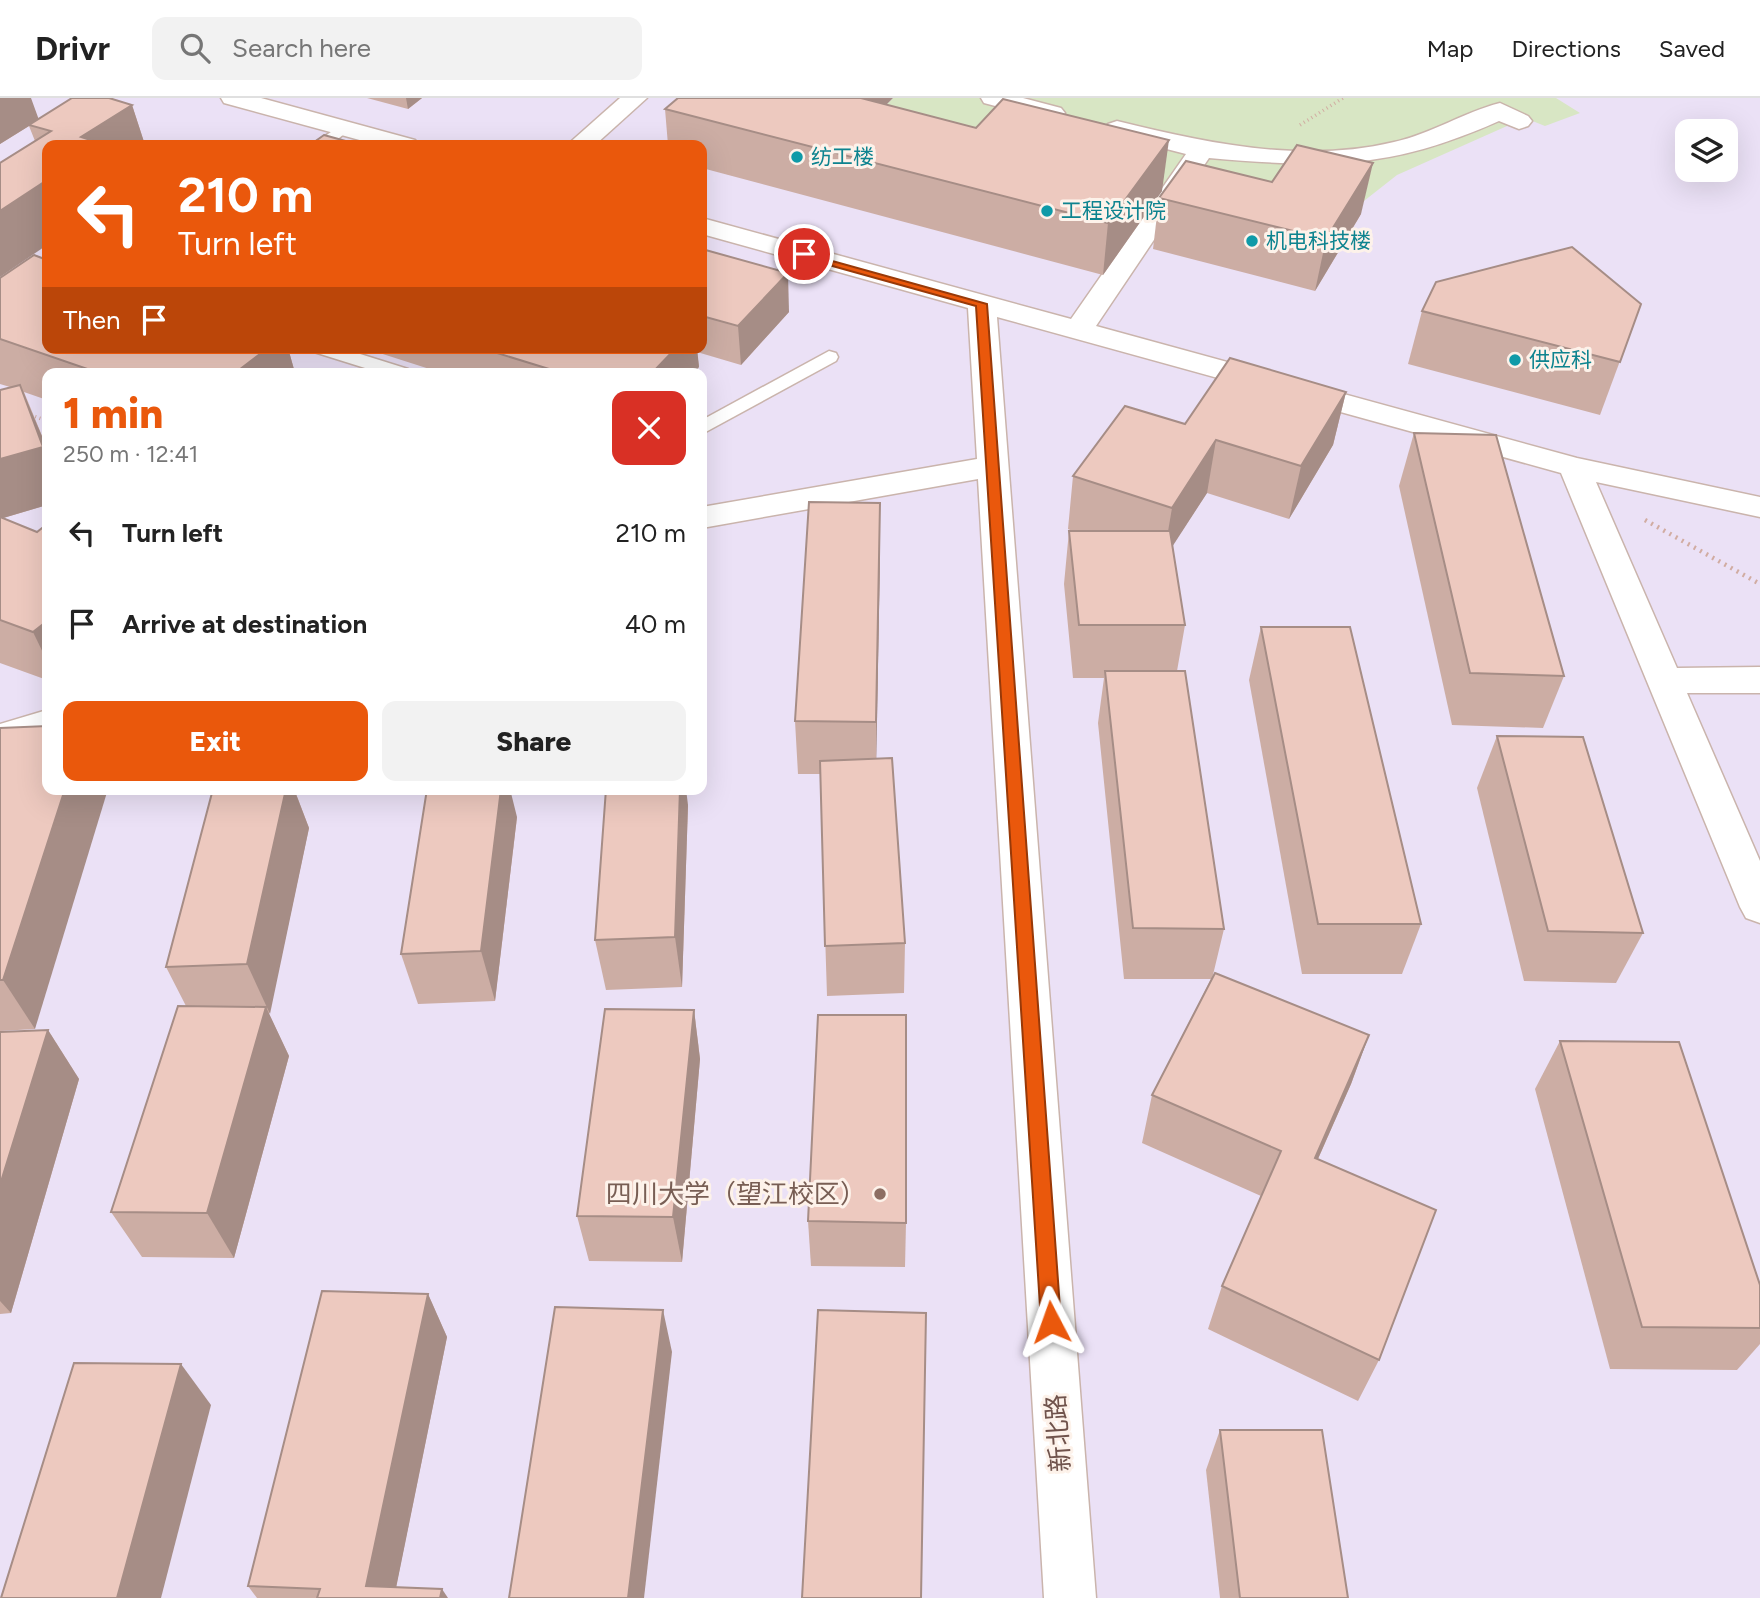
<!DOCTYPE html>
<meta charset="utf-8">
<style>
:root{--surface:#fff;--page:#f2f2f2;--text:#222;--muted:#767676;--line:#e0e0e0;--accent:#ea580c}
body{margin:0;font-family:Figtree,"Noto Sans SC",sans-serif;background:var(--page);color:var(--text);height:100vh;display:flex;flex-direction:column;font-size:26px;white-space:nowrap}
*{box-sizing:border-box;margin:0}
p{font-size:23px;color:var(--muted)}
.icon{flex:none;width:38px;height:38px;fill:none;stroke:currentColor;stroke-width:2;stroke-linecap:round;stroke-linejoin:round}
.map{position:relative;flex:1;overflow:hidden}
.sheet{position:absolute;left:42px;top:270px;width:665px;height:427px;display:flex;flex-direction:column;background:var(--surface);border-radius:14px;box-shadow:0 7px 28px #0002}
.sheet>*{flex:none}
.guide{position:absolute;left:42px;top:42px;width:665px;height:214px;border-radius:14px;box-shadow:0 7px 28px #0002;background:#ea580c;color:#fff;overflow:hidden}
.controls{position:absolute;left:1675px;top:21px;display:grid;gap:14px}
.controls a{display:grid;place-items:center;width:63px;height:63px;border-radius:14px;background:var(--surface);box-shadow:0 7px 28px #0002;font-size:35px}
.pin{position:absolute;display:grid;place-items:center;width:60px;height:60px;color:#fff;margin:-30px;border:4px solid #fff;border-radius:50%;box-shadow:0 2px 7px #0007}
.me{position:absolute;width:77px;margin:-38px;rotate:356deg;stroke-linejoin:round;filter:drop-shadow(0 0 5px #0008)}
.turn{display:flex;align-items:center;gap:24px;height:147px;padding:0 21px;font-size:32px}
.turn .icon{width:91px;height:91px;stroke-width:2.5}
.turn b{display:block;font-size:49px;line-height:60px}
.then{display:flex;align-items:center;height:66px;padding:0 21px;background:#0003;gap:14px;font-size:26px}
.round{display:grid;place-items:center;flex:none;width:74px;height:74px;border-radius:14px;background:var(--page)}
.overview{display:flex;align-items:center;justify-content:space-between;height:119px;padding:0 21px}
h1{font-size:42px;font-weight:800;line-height:52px;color:var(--accent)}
.cta{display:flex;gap:14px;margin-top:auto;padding:14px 21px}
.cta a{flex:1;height:80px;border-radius:14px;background:var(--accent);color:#fff;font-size:28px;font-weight:800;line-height:80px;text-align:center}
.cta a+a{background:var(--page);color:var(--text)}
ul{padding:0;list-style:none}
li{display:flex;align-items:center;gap:21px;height:91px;padding:0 21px}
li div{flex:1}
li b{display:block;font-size:26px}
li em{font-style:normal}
header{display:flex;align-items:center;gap:42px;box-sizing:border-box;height:98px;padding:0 35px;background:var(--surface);border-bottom:2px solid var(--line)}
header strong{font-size:33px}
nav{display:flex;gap:38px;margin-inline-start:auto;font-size:24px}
.search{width:490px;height:63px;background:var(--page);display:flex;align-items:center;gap:18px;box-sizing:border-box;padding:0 24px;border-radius:14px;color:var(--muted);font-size:26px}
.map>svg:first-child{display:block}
.education{fill:#ebe1f6;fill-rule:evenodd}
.green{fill:#d8e6c4}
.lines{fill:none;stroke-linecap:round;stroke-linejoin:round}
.lane-casing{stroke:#cab4ac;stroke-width:3}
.street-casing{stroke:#cab4ac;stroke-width:3}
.path-far1{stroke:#d1aca2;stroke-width:3.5;stroke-dasharray:1 3.5;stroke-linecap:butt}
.path{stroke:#d1aca2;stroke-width:4.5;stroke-dasharray:2 5;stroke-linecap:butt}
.lane{fill:#fff;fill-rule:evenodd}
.street{fill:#fff;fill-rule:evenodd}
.wall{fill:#ccada4}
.shaded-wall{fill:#a68d86}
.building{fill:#edc9bf;stroke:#a68d86;stroke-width:2}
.route{fill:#ea580c;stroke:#983908;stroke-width:2}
.culture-dot{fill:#0f9aa8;stroke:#fdf2ea;stroke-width:2.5}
.education-dot{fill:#8d6e63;stroke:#fdf2ea;stroke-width:2.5}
.labels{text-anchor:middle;stroke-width:6;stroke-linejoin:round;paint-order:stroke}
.far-culture-label{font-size:21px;fill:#0d838f;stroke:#fdf2ea;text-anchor:start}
.education-label{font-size:26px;fill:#785e54;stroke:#fdf2ea;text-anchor:end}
.street-label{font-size:26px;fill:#70534c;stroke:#fdf2ea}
</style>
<header>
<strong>Drivr</strong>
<div class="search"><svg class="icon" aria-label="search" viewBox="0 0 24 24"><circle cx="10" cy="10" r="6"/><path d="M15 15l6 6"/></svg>Search here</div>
<nav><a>Map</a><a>Directions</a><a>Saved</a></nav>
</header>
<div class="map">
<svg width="1760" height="1500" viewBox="0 0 1760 1500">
<rect width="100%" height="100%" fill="#faeee4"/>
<path class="education" d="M0 0H1760V1500H0ZM1687 33H1726V72H1687ZM47 47H702V250H47ZM47 275H702V691H47Z"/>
<path class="green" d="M893 0H1556L1580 15 1545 28 1525 20 1397 77 1355 110 1172 95 847 46Z"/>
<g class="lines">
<g class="lane-casing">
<g id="lane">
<path d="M344 25 352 30 330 47H312Z"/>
<path d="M312 250H341L408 271 410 275H381L314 254Z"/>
<path d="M829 253 836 255 838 259 836 263 702 336V322Z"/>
</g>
</g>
<g class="street-casing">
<g id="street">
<path d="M221 0H261L415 42 419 47H378L224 5Z"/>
<path d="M620 0H647L595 47H567Z"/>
<path d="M981 0H1023L1061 10 1065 15 1061 20 1052 23 984 5Z"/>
<path d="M1500 5 1528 18 1532 23 1528 28 1519 31 1499 23C1389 72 1326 70 1209 60L1096 228 1577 360 1760 399V419L1596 384 1677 570 1760 569V595H1687L1760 763V825L1746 820 1740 809 1561 375 997 219 1096 1500H1044L978 381 702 430V409L977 361 968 210 702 136V120L1071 221 1186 56 1108 36 1104 31 1108 26 1117 23C1205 45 1304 66 1394 44 1431 36 1464 14 1500 5Z"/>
<path d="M47 612V638L0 652V626Z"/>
</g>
</g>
<g class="path-far1">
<path d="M1300 27 1343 0"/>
<path d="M31 317 47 323"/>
</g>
<path class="path" d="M1645 422 1760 486"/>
<use href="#lane" class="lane"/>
<use href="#street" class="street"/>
</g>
<g class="wall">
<path d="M0 0 39 21 132 7 145 47H47L35 43 29 28 0 46Z"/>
<path d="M367 0H422L408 11Z"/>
<path d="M887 7 1162 93 1103 177 702 70V47H668L665 11Z"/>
<path d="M1159 100 1361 116 1315 193 1153 151Z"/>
<path d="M702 151 789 214 741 267 697 254 699 269 693 275H442L364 250H702Z"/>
<path d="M0 180 288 250 295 275H47V302L24 294 47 350V407L3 420 37 434 47 426V582L0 565V292L10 289 0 286Z"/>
<path d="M1641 206 1600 317 1408 266 1422 213Z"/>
<path d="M1346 294 1333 347 1289 421 1207 395 1172 448 1185 527 1177 573 1224 831 1212 881 1369 937 1351 986 1318 1061 1379 1262 1358 1303 1208 1231 1222 1188 1261 1098 1142 1045 1152 997 1211 881H1124L1098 625 1104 580H1073L1064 486 1069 433H1072L1068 431 1073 378 1185 326Z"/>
<path d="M1414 335 1564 578 1543 630 1452 627 1399 388Z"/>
<path d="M880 458 876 661 905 845 904 895 827 898 820 676H798L795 623Z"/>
<path d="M1261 529 1421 826 1402 876H1302L1249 582Z"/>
<path d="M0 630 35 931 0 933Z"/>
<path d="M1497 638 1643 835 1616 885 1524 883 1477 690Z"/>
<path d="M213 691H319L295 693 309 730 269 916 289 958 234 1160 142 1159 111 1114 186 908 166 869Z"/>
<path d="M688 707 682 889 606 892 595 842Z"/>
<path d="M517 719 495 903 418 906 401 856Z"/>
<path d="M694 912 700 961 682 1164 589 1163 577 1118Z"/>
<path d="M48 932 79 981 11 1215 0 1216V934Z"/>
<path d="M1560 943 1760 1187V1246L1737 1272 1610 1271 1535 991Z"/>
<path d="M808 1123 906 1125 905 1169 811 1168Z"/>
<path d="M428 1196 447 1239 396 1489 448 1500H257L248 1488Z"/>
<path d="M1220 1332 1348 1500H1220L1206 1372Z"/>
</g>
<g class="shaded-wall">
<path d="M0 0H31L39 22 29 27V28L0 46Z"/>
<path d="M406 0H422L408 11Z"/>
<path d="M846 0H893L847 46Z"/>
<path d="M132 7 145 47H83L81 39Z"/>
<path d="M1169 42 1162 93 1103 177 1108 125Z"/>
<path d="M1373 65 1361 116 1315 193 1326 141Z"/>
<path d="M47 82V147L0 179V113Z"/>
<path d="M788 175 789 214 741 267 738 228Z"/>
<path d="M268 250H288L295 275H235Z"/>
<path d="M676 250H697L699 269 693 275H652Z"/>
<path d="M20 287 47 350V407L0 421V361Z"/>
<path d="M1346 294 1333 347 1289 421 1301 368Z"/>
<path d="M1216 342 1207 395 1163 463 1172 410Z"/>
<path d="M880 405V458L876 676V624Z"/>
<path d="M702 465 705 502 702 552Z"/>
<path d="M47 523V563L33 534Z"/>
<path d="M65 691H108L35 931 3 882Z"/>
<path d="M286 691H294L309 730 270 916 247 866Z"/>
<path d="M501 691H510L517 719 495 903 481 853Z"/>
<path d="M680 691H686L688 707 682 889 675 839Z"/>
<path d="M266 909 289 958 234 1160 207 1115Z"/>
<path d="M694 912 700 961 682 1164 673 1119Z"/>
<path d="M48 932 79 981 11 1215 0 1203V1087Z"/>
<path d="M1369 937 1351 986 1298 1106 1315 1060Z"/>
<path d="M428 1196 447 1239 394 1500 366 1488Z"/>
<path d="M663 1212 672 1254 644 1500H628Z"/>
<path d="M181 1266 211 1307 161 1500H117Z"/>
<path d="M442 1491 448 1500H440Z"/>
</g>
<g class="building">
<path d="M72 0H109L132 7 81 39 103 46 101 47H47V82L0 113V65L51 33 29 27Z"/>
<path d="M678 0H861L976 30 1003 1 1169 42 1108 125 665 11Z"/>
<path d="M324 37 360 47H310Z"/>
<path d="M1297 47 1373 65 1326 141 1159 100 1186 63 1272 84Z"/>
<path d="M1572 149 1641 206 1620 264 1422 213 1436 184Z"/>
<path d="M702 151 788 175 738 228 702 218Z"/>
<path d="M34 157 47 162V250H268L235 275H99L0 241V180Z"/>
<path d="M481 250H676L652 275H562Z"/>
<path d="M1230 260 1346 294 1301 368 1216 342 1172 410 1073 378 1125 308 1185 326Z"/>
<path d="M20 287 43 349 0 361V292Z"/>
<path d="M1414 335 1496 337 1564 578 1470 575Z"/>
<path d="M809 404 880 405 876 624 795 623Z"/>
<path d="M0 419 37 434 47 426V523L33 534 0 522Z"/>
<path d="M1069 433H1170L1185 527H1079Z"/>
<path d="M1261 529H1350L1421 826H1318Z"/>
<path d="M1105 573H1185L1224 831 1133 830Z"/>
<path d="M47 628V691H65L3 882H0V630Z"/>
<path d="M1497 638 1583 639 1643 835 1548 833Z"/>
<path d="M892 660 905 845 825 848 820 663Z"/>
<path d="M213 691H286L247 866 166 869Z"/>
<path d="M427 691H501L481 853 401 856Z"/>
<path d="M606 691H680L675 839 595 842Z"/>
<path d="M1215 875 1369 937 1315 1060 1436 1112 1379 1262 1222 1188 1281 1053 1152 997Z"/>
<path d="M178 908 266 909 207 1115 111 1114Z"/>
<path d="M605 911 694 912 673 1119 577 1118Z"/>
<path d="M818 917H906V1125L808 1123Z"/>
<path d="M48 932 0 1087V934Z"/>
<path d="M1560 943 1679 944 1760 1187V1230L1642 1229Z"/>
<path d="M322 1193 428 1196 366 1488 442 1491 440 1500H317L320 1491 248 1488Z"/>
<path d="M555 1209 663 1212 628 1500H509Z"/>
<path d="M818 1212 926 1215 921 1500H802Z"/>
<path d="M74 1265 181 1266 117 1500H1Z"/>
<path d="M1220 1332H1322L1348 1500H1240Z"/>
</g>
<path class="route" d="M800 154 987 206 1061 1224 1058 1230 1051 1233 1044 1230 1041 1224 976 208 800 159Z"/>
<g class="culture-dot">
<circle cx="797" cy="59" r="7"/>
<circle cx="1047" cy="113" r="7"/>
<circle cx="1252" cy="143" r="7"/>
<circle cx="1515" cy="262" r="7"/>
</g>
<circle class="education-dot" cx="880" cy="1096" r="7"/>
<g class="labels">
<g class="far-culture-label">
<text x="811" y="66">纺工楼</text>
<text x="1061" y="120">工程设计院</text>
<text x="1266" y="150">机电科技楼</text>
<text x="1529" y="269">供应科</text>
</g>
<g class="education-label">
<text x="866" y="1105">四川大学（望江校区）</text>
</g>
<g class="street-label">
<text transform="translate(1058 1335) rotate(-94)" y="9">新北路</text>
</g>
</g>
</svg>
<div class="controls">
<a><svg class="icon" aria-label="layers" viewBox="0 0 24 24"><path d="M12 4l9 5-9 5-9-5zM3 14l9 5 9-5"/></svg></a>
</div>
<div class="pin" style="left:804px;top:156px;background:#d93025"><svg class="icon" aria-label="arrive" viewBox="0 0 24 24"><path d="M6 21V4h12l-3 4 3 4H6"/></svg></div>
<svg class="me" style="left:1051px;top:1224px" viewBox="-20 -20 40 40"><path d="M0-17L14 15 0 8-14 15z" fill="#ea580c" stroke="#fff" stroke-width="4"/></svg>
<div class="guide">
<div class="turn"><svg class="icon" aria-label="left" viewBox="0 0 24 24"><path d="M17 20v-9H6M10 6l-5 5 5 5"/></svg><div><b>210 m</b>Turn left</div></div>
<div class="then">Then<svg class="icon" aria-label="arrive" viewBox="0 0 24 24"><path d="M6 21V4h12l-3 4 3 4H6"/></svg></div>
</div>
<section class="sheet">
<div class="overview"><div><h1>1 min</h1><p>250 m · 12:41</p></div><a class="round" style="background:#d93025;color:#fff"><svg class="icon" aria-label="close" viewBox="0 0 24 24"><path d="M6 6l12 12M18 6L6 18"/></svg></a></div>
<ul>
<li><svg class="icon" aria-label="left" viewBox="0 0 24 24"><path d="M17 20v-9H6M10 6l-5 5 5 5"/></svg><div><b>Turn left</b></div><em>210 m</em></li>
<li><svg class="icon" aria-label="arrive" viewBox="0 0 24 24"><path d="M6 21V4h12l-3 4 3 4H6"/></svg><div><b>Arrive at destination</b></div><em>40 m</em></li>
</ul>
<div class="cta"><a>Exit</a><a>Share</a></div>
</section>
</div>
